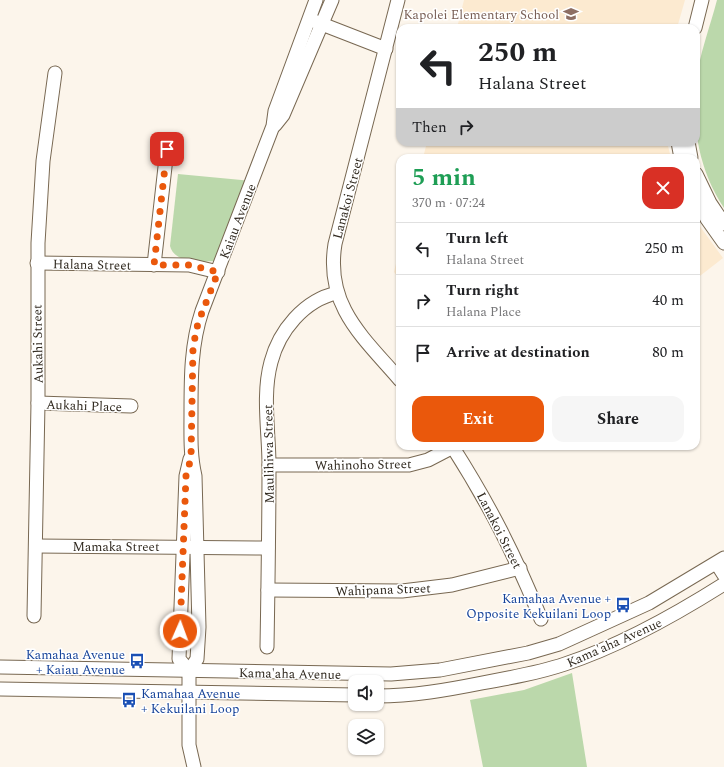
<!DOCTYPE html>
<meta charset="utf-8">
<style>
:root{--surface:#fff;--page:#f6f6f6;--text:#202124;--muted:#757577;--line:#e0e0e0;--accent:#ea580c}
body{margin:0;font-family:Spectral,serif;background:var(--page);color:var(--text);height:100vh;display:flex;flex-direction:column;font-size:15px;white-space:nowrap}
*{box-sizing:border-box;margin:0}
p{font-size:13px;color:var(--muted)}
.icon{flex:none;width:22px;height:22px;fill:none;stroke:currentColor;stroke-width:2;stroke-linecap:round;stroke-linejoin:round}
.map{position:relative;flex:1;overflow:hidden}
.sheet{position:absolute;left:396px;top:154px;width:304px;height:296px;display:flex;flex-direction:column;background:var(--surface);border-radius:12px;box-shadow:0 1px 3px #0004}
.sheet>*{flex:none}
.hud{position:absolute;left:396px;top:24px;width:304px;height:122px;border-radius:12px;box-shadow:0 1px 3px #0004;background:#fff;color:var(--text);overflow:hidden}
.buttons{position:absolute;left:348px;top:675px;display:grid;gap:8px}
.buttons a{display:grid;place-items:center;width:36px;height:36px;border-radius:8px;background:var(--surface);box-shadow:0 1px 3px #0004;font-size:20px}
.pin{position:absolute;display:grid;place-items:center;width:34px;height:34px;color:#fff;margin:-17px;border-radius:8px;box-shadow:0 2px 6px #0006}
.me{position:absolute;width:44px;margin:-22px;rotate:2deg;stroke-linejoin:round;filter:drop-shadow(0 0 3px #0008)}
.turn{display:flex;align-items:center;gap:14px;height:84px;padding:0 16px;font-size:18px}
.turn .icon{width:52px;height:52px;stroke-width:2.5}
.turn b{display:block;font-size:28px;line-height:34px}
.then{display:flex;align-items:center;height:38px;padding:0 16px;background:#0003;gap:8px;font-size:15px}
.round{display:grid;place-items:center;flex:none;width:42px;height:42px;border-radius:12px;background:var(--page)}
.overview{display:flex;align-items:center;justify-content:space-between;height:68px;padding:0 16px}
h1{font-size:24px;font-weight:700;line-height:30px;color:#1e9e55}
.button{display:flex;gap:8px;margin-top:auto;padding:8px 16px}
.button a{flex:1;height:46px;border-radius:12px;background:var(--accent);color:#fff;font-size:16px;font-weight:700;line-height:46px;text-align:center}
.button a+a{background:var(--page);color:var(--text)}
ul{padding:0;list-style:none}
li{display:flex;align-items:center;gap:12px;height:52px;padding:0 16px;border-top:1px solid var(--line)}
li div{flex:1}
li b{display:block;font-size:15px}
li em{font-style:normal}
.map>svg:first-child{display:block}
.built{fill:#fcead0}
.green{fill:#bbd8ab}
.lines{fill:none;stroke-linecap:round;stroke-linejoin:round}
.minor-casing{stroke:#786852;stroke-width:15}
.minor{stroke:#fff;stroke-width:13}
.route{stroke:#ea580c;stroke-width:7;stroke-dasharray:0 12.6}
.labels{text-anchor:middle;stroke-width:3;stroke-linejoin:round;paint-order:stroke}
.education-label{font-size:13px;fill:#785e54;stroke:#fff;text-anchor:end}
.street-label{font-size:13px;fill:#30291f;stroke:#fff}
.transit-label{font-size:13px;fill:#164399;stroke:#fff;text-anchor:end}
</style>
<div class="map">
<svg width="724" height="767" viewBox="0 0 724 767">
<rect width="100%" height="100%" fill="#fcf5eb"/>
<g class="built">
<path d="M464 0H685L677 28H457Z"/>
<path d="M427 142H667L671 158H423Z"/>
<path d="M696 221 723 258 696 279Z"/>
<path d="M400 247V280L394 272Z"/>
</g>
<g class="green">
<path d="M717 0H724V208C699 170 692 128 696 83 699 55 710 27 717 0Z"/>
<path d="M178 174 252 181 215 261C200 262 174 263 170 246Z"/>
<path d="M572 673 587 767H483L470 700 524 690Z"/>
</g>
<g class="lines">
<g class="minor-casing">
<g id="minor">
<path d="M398 0 335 244C325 306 363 337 400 380"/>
<path d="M314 21 386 49"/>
<path d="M695 28 702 0"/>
<path d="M275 125 283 115 332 0"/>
<path d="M678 142 681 158"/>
<path d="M688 142 691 158"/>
<path d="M696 174 710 203 724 224"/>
<path d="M696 198 707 219 724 243"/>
<path d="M37 263 189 265 218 272"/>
<path d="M154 265 167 149"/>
<path d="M38 403 131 406"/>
<path d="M452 446C489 504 515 555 541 619"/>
<path d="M269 465H409L428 460 453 447"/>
<path d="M36 546 268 548"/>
<path d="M717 564 724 575"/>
<path d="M268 590 402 591 452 585 520 568"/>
<path d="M34 616 38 403V243L43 161 55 73"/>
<path d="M267 647C268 587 269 526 269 465 269 432 262 395 271 362 279 331 304 300 337 293"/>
<path d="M0 667 391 674 440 670 528 653 559 644 649 603 724 558"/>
<path d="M189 671 197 659 199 627 195 476C190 455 191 434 191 412 191 377 191 344 202 311L273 126 275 111 316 0"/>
<path d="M189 671 179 659 186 476 190 459"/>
<path d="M189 671V745L194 767"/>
<path d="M0 689 355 695"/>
<path d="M377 696C413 696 447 690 482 683 510 678 538 673 565 664 619 646 675 615 724 584"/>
</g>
</g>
<use href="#minor" class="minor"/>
</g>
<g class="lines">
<path class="route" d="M167 149 154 265H189L218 272 198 323 193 347 191 458 186 476 180 631"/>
</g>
<defs>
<g id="school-bare" transform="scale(1.2)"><path d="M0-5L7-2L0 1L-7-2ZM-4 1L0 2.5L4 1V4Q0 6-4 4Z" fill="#8d6e63" stroke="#fff" stroke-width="2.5" paint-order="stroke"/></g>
<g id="bus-bare" transform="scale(1.2)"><path d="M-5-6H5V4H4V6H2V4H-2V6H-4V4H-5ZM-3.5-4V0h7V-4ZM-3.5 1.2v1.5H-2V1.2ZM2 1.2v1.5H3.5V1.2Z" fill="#1a4fb4" stroke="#fff" stroke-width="2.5" paint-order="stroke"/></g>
</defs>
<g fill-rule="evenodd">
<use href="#school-bare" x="571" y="14"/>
<use href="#bus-bare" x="623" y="605"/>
<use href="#bus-bare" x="137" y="661"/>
<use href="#bus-bare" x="129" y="700"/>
</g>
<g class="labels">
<g class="education-label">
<text x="559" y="19">Kapolei Elementary School</text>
</g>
<g class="street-label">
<text transform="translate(347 198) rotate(-75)" y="5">Lanakoi Street</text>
<text transform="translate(237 221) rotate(-69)" y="5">Kaiau Avenue</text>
<text transform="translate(92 264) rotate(1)" y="5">Halana Street</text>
<text transform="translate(37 344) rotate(-91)" y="5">Aukahi Street</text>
<text transform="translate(84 405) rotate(2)" y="5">Aukahi Place</text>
<text transform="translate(268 454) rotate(-91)" y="5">Maulihiwa Street</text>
<text transform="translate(363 464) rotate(-1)" y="5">Wahinoho Street</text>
<text transform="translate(500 530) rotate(63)" y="5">Lanakoi Street</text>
<text x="116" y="551">Mamaka Street</text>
<text transform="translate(383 589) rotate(-2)" y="5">Wahipana Street</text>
<text transform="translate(614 642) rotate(-24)" y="5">Kama'aha Avenue</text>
<text transform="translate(290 673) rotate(1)" y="5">Kama'aha Avenue</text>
</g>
<g class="transit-label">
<text x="611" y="603">Kamahaa Avenue +<tspan x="611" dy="15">Opposite Kekuilani Loop</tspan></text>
<text x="125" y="659">Kamahaa Avenue<tspan x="125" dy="15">+ Kaiau Avenue</tspan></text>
<text x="141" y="698" text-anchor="start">Kamahaa Avenue<tspan x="141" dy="15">+ Kekuilani Loop</tspan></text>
</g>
</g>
</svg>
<div class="buttons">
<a><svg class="icon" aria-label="sound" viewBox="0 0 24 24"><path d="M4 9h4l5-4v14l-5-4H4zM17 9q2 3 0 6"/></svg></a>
<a><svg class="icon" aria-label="layers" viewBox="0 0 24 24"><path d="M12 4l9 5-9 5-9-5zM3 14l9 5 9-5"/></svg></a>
</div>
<div class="pin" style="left:167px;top:149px;background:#d93025"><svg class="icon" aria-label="arrive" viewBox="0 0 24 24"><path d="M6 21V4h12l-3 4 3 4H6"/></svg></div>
<svg class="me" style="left:180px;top:631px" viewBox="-20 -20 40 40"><circle r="17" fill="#ea580c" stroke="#fff" stroke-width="3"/><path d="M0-11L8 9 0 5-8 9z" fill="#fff"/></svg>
<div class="hud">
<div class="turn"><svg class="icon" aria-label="left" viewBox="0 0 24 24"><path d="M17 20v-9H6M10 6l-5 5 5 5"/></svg><div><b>250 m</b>Halana Street</div></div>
<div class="then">Then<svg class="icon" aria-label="right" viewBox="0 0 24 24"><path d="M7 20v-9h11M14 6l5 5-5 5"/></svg></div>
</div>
<section class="sheet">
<div class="overview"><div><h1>5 min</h1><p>370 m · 07:24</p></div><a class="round" style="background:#d93025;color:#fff"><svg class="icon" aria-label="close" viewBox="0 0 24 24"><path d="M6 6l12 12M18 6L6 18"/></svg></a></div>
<ul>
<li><svg class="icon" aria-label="left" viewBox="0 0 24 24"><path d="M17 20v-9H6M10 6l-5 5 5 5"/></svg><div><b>Turn left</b><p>Halana Street</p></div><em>250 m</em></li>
<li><svg class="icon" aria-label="right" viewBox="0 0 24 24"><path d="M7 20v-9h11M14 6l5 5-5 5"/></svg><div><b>Turn right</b><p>Halana Place</p></div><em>40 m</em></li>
<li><svg class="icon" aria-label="arrive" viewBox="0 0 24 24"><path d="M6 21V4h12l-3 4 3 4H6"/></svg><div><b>Arrive at destination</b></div><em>80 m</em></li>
</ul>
<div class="button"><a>Exit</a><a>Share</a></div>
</section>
</div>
